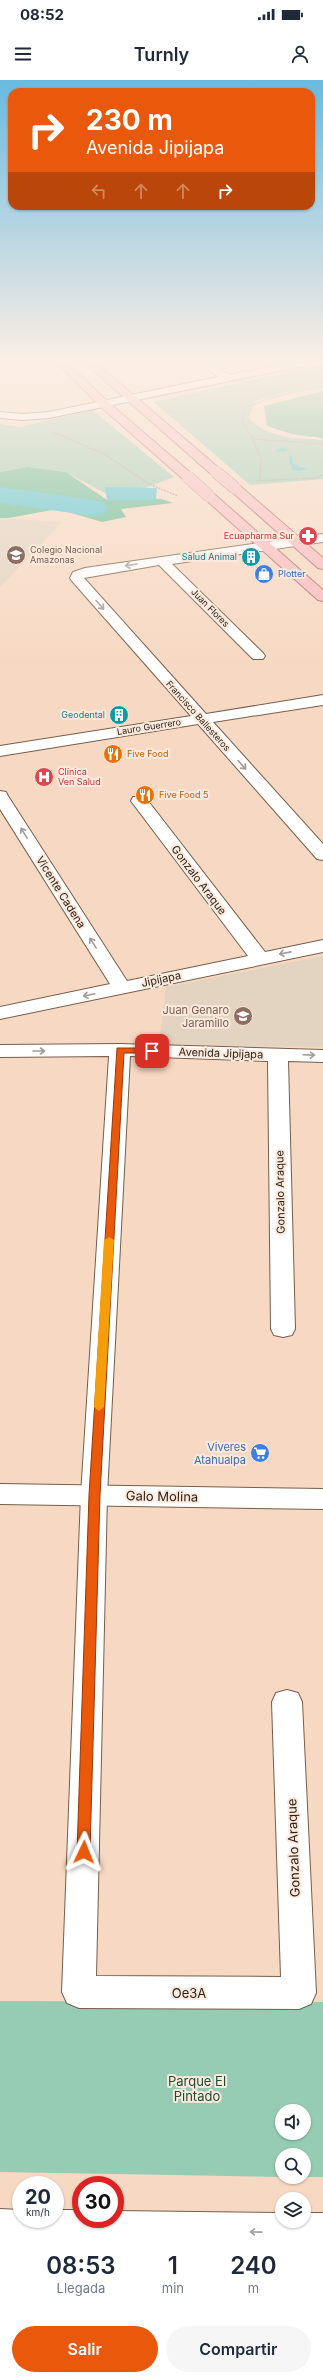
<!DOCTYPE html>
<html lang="es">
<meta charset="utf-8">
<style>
:root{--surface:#fff;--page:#f6f6f7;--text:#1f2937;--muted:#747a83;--accent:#ea580c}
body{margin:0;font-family:Inter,sans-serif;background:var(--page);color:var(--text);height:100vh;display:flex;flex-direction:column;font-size:15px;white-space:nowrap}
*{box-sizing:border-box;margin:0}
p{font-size:13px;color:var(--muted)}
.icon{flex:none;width:22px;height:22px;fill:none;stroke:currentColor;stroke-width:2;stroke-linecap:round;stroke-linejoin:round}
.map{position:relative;height:2160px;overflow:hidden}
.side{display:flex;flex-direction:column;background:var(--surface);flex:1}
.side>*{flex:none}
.hud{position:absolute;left:8px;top:8px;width:307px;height:122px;border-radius:12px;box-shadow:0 1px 3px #0004;background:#ea580c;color:#fff;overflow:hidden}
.controls{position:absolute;left:275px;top:2024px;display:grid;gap:8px}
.controls a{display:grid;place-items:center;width:36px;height:36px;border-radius:50%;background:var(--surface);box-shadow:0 1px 3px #0004;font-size:20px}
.speed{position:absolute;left:12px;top:2096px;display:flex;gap:8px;font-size:20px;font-weight:700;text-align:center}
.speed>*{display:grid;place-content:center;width:52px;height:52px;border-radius:50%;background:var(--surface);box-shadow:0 1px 3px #0004;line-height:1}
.speed small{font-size:10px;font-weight:400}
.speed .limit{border:6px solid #d22;background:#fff;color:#111}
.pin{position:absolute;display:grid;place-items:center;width:34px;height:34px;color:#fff;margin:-17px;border-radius:8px;box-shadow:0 2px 6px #0006}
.me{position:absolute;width:44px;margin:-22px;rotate:2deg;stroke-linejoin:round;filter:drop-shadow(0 0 3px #0008)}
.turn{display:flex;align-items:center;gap:14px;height:84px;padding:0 12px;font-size:18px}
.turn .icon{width:52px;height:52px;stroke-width:2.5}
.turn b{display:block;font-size:28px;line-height:34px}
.lanes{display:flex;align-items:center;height:38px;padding:0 12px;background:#0003;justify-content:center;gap:20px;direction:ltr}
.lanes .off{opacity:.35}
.eta{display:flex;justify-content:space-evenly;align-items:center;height:68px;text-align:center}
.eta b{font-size:24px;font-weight:600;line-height:28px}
.cta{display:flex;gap:8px;margin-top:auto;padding:8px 12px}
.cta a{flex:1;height:46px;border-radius:24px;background:var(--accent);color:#fff;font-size:16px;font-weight:600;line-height:46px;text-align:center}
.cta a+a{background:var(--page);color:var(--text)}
.status{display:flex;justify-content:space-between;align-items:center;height:28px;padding:0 20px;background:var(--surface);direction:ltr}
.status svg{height:11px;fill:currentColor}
header{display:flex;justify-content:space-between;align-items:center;height:52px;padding:0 12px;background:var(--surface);font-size:18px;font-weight:600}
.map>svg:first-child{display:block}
.education{fill:#e3d3c1}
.green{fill:#96ccb3;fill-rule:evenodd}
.forest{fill:#5ab992}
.water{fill:#4ac4d3}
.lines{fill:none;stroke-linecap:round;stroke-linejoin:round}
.river{fill:#4ac4d3;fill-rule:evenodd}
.street-casing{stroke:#775e4a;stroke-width:2}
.secondary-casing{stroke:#775e4a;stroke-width:2}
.primary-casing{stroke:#af6a6a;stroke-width:2}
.path{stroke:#b59d8c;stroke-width:1.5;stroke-dasharray:2 1;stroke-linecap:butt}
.street{fill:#fff;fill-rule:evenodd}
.secondary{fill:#fff;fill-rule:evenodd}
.primary{fill:#f8bcbf;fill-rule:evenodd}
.primary-bridge-casing{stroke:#af6a6a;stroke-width:13;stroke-linecap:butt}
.primary-bridge{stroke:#f8bcbf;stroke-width:12}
.oneway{stroke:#a19c98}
.route{fill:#ea580c;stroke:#983908}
.slow{fill:#f59e0b}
.labels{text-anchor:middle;stroke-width:4;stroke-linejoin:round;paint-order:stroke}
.far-health-label{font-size:9px;fill:#be3a42;stroke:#fbe9dc;text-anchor:end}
.far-education-label{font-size:9px;fill:#785e54;stroke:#fbe9dc;text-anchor:start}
.far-culture-label{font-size:9px;fill:#0d838f;stroke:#fbe9dc;text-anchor:end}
.far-shop-label{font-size:9px;fill:#366cbe;stroke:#fbe9dc;text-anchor:start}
.far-street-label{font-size:9px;fill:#2e231b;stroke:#fbe9dc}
.far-food-label{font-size:9px;fill:#c56008;stroke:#fbe9dc;text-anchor:start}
.street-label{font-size:11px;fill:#2e231b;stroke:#fbe9dc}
.education-label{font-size:11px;fill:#785e54;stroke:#fbe9dc;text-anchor:end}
.shop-label{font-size:11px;fill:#366cbe;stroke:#fbe9dc;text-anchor:end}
.near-street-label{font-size:13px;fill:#2e231b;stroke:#fbe9dc}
.near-park-label{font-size:13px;fill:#214a39;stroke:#fbe9dc}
</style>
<div class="status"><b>08:52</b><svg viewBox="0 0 49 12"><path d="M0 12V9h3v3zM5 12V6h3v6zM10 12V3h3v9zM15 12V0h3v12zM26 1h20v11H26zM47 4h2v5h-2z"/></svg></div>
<header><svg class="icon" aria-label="menu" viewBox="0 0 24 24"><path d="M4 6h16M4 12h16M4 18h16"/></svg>Turnly<svg class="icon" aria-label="person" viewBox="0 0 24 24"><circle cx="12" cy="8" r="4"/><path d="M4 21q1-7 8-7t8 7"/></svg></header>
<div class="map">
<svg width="323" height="2160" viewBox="0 0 323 2160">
<rect width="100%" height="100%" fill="#f7d9c3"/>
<g class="education">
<path d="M0 438 62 442 0 507Z"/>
<path d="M323 876V967L159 965 166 907Z"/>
</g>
<g class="green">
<path d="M323 284V307L288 312 255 321 249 338C267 359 297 358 323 360V399L250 405 154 322Z"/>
<path d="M92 330 174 397 116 419 66 392 28 387 0 392V344L20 347Z"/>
<path d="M0 1921 323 1922V2097H295H304V2075H282V2097L0 2092ZM282 2031H304V2053H282Z"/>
</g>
<g class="forest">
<path d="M323 311V358L292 354 267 346 264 326Z"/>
<path d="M28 387 66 392 107 420 162 419 173 423 121 429 126 437 102 442 58 429 8 438H0V392Z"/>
</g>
<g class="water">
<path d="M281 368 289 369 286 372 293 378V384L307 389 299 391 291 389 292 386 289 383V375L286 372 275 371Z"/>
<path d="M105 407 157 408 156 420H107Z"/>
</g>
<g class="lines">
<path class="river" d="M0 407 94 420 104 422 108 428 104 434 94 436 0 423Z"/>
<g class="street-casing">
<g id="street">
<path d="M201 283H213L229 295 288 283H308L303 286 49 338 23 340 0 338V332L23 334 49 332 218 297Z"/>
<path d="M323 454V462L172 484 263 573 265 576 263 579H253L159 485 84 498 206 634 323 615V625L213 642 323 764V780L317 779 198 644 0 676V666L191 636 72 501 70 498 73 492 85 488Z"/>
<path d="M0 711 6 712 8 716 127 901 248 876 131 721 133 717H145L265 872 323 860V872L0 939V927L110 904 0 729Z"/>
<path d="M120 964 323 970V982L288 981 295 1249 292 1255 283 1257 274 1255 271 1249 268 981 130 976 107 1415 96 1896 281 1897 272 1622 276 1613 287 1610 298 1613 302 1622 316 1913 311 1924 299 1929 79 1928 67 1923 62 1912 81 1415 109 976 0 977V965Z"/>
</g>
</g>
<g class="secondary-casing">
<g id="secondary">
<path d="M0 1404 323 1409V1429L0 1424Z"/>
<path d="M0 2129 21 2130V2139H55V2130H81V2139H115V2131L282 2133V2141H304V2133H323V2160H0Z"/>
</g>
</g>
<g class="primary-casing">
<g id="primary">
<path d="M57 283H68L108 322 192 394 194 397 192 400H184L100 326Z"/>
<path d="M85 283H96L220 389 222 392 220 395H212Z"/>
<path d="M235 404 239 405 323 478V489L318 488 231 411 229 408 231 405Z"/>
<path d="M209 412 213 413 323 510V521L318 520 205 419 203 416 205 413Z"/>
</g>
</g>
<g class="path">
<path d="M323 308C296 311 271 316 246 328L242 341 253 359 323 364"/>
<path d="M53 352 104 374 149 404 178 416"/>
<path d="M253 359 261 379 260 400"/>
<path d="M257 401 315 398 323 395"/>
</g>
<use href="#street" class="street"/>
<use href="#secondary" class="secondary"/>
<use href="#primary" class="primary"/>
<g class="primary-bridge-casing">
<g id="primary-bridge">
<path d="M216 392 235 408"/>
<path d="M188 397 209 416"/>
</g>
</g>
<use href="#primary-bridge" class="primary-bridge"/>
</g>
<defs><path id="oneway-shaft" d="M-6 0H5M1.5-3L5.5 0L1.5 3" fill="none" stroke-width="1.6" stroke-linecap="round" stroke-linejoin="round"/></defs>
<g class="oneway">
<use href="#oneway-shaft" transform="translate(131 485) rotate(171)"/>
<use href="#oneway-shaft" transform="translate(100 525) rotate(49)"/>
<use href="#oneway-shaft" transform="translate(242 685) rotate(48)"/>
<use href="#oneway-shaft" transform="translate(24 753) rotate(-122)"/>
<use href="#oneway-shaft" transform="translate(93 863) rotate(-122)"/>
<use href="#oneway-shaft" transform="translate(285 873) rotate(169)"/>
<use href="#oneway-shaft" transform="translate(89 915) rotate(168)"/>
<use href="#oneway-shaft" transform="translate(39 971)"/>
<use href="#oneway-shaft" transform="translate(309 975) rotate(2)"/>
<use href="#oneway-shaft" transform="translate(256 2152) rotate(-179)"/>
</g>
<linearGradient id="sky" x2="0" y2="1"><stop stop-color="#69bae0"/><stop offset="0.48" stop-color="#fbeee4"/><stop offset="1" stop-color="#fbeee4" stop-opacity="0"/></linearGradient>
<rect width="323" height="585" fill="url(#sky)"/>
<path class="route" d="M117 968H152L156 971 152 973H124L100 1415 90 1772 88 1776 84 1778 79 1776 77 1772 89 1415Z"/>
<path class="slow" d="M109 1157 114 1160 104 1327 99 1331 94 1327 104 1160Z"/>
<defs>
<g id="pharmacy-disc" transform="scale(1)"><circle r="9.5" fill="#e0444e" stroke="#fbe9dc"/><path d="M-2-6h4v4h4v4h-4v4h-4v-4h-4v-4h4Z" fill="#fff"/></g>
<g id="school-disc" transform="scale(1)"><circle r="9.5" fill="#8d6e63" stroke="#fbe9dc"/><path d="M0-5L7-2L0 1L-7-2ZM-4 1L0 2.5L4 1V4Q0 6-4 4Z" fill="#fff"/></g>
<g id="building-disc" transform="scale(1)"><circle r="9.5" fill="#0f9aa8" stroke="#fbe9dc"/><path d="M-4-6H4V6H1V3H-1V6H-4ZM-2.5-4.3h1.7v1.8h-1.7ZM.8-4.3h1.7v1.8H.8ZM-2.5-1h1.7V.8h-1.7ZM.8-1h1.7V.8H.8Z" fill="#fff"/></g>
<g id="shop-disc" transform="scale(1)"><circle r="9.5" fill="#3f7fe0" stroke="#fbe9dc"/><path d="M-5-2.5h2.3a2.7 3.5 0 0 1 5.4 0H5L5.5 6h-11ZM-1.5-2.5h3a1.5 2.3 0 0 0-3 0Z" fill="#fff"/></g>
<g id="restaurant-disc" transform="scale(1)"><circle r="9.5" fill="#e8710a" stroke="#fbe9dc"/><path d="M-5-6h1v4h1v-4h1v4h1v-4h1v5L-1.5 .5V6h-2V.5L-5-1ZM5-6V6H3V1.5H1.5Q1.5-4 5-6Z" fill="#fff"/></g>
<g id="hospital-disc" transform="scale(1)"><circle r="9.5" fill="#e0444e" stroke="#fbe9dc"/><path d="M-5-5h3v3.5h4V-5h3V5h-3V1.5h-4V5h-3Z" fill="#fff"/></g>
<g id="supermarket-disc" transform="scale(1)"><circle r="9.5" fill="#3f7fe0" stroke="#fbe9dc"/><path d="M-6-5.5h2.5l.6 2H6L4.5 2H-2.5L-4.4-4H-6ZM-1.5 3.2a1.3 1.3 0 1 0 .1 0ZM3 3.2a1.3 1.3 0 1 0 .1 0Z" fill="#fff"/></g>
</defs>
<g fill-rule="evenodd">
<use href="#pharmacy-disc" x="308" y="456"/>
<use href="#school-disc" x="16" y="475"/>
<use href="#building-disc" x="251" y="477"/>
<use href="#shop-disc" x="264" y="494"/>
<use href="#building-disc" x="119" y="635"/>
<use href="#restaurant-disc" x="113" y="674"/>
<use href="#hospital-disc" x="44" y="697"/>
<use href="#restaurant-disc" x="145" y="715"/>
<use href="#school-disc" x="243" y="936"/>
<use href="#supermarket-disc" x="260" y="1373"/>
</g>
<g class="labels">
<g class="far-health-label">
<text x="294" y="459">Ecuapharma Sur</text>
<text x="58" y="695" text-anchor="start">Clínica<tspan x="58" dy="10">Ven Salud</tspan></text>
</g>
<g class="far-education-label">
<text x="30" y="473">Colegio Nacional<tspan x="30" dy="10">Amazonas</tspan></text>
</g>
<g class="far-culture-label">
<text x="237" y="480">Salud Animal</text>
<text x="105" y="638">Geodental</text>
</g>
<g class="far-shop-label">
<text x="278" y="497">Plotter</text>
</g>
<g class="far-street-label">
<text transform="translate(210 528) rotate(45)" y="3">Juan Flores</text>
<text transform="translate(198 636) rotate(48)" y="3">Francisco Ballesteros</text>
<text transform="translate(149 647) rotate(-9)" y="3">Lauro Guerrero</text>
</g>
<g class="far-food-label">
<text x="127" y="677">Five Food</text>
<text x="159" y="718">Five Food 5</text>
</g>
<g class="street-label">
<text transform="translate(199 800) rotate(53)" y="4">Gonzalo Araque</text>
<text transform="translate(61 812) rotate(58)" y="4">Vicente Cadena</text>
<text transform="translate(161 899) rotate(-12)" y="4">Jipijapa</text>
<text transform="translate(221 973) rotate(2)" y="4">Avenida Jipijapa</text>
<text transform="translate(280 1112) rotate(-91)" y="4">Gonzalo Araque</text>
</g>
<g class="education-label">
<text x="229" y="934">Juan Genaro<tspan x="229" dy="13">Jaramillo</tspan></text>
</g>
<g class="shop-label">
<text x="246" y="1371">Viveres<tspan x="246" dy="13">Atahualpa</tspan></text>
</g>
<g class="near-street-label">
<text transform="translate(162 1416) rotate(1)" y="5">Galo Molina</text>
<text transform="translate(293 1768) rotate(-92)" y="5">Gonzalo Araque</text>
<text x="189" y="1918">Oe3A</text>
</g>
<g class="near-park-label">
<text x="197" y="2006">Parque El<tspan x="197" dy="15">Pintado</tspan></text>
</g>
</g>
</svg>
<div class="controls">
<a><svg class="icon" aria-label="sound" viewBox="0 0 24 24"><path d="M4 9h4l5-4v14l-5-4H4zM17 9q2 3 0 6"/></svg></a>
<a><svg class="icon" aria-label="search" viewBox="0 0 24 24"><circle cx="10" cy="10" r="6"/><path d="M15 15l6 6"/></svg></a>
<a><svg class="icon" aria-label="layers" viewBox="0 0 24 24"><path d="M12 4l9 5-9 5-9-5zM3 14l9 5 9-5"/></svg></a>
</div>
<div class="speed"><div>20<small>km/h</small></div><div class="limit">30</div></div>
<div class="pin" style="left:152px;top:971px;background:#d93025"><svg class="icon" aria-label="arrive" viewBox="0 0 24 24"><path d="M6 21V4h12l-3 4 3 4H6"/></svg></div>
<svg class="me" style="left:84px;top:1772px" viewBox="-20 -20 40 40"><path d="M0-17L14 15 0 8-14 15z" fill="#ea580c" stroke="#fff" stroke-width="4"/></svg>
<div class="hud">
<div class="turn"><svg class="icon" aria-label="right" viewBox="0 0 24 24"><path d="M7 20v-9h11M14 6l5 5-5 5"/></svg><div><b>230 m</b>Avenida Jipijapa</div></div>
<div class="lanes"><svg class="icon off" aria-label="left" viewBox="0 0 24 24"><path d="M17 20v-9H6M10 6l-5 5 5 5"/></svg><svg class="icon off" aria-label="ahead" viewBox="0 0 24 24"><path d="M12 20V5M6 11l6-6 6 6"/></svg><svg class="icon off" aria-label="ahead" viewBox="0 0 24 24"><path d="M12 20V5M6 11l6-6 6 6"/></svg><svg class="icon" aria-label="right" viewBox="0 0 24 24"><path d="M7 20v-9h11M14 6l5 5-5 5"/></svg></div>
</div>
</div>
<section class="side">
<div class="eta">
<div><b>08:53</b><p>Llegada</p></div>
<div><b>1</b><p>min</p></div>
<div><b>240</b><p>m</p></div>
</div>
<div class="cta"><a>Salir</a><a>Compartir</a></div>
</section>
